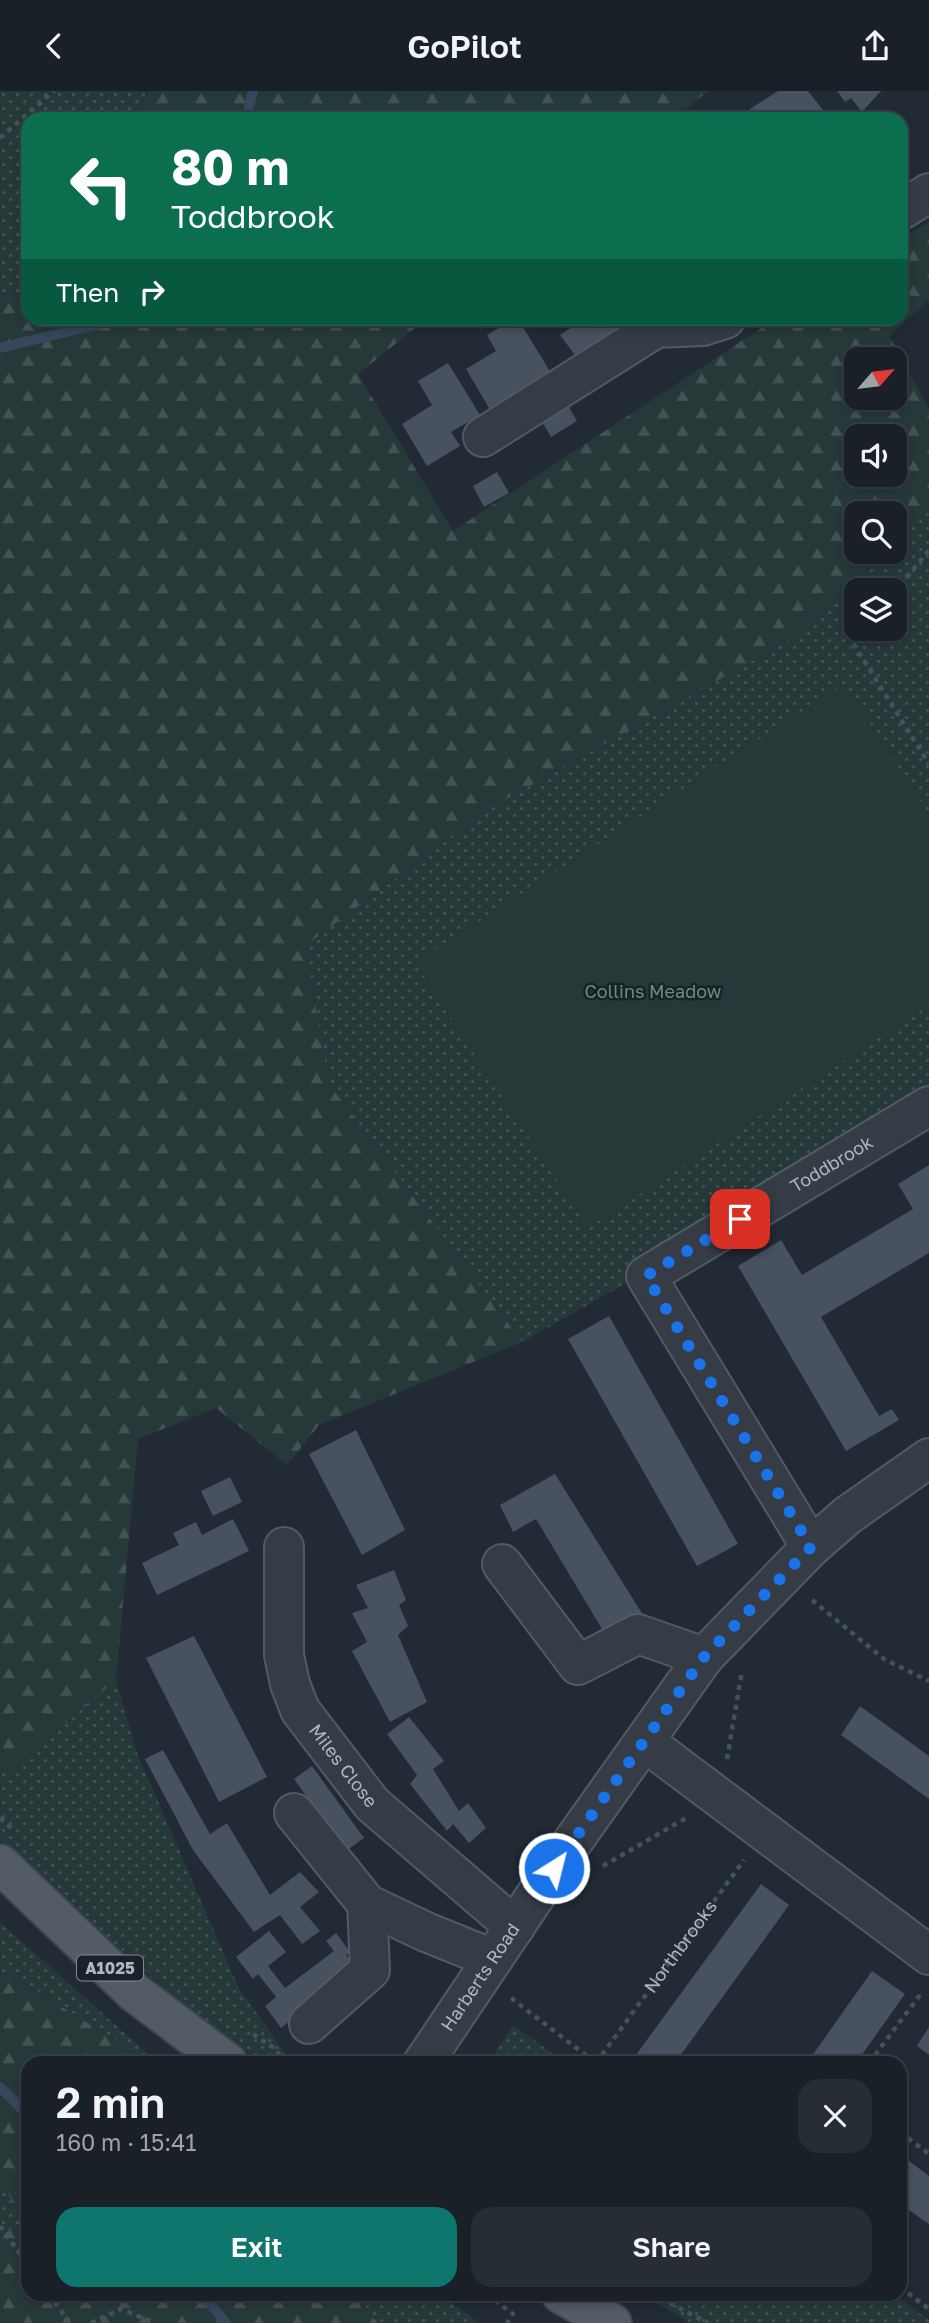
<!DOCTYPE html>
<meta charset="utf-8">
<style>
:root{--surface:#192028;--page:#262d34;--text:#f1f3f6;--muted:#9fa3a8;--line:#373e45;--accent:#0f766e}
body{margin:0;font-family:"Golos Text",sans-serif;background:var(--page);color:var(--text);height:100vh;display:flex;flex-direction:column;font-size:26px;white-space:nowrap}
*{box-sizing:border-box;margin:0}
p{font-size:23px;color:var(--muted)}
.icon{flex:none;width:38px;height:38px;fill:none;stroke:currentColor;stroke-width:2;stroke-linecap:round;stroke-linejoin:round}
.map{position:relative;flex:1;overflow:hidden}
.side{position:absolute;left:21px;top:1965px;width:886px;height:245px;display:flex;flex-direction:column;background:var(--surface);border-radius:21px;box-shadow:0 4px 10px #0003,0 0 0 2px var(--line)}
.side>*{flex:none}
.guide{position:absolute;left:21px;top:21px;width:887px;height:214px;border-radius:21px;box-shadow:0 4px 10px #0003,0 0 0 2px var(--line);background:#0b6e4f;color:#fff;overflow:hidden}
.needle{width:46px;rotate:62deg}
.buttons{position:absolute;left:844px;top:256px;display:grid;gap:14px}
.buttons a{display:grid;place-items:center;width:63px;height:63px;border-radius:14px;background:var(--surface);box-shadow:0 4px 10px #0003,0 0 0 2px var(--line);font-size:35px}
.pin{position:absolute;display:grid;place-items:center;width:60px;height:60px;color:#fff;margin:-30px;border-radius:14px;box-shadow:0 4px 10px #0006}
.me{position:absolute;width:77px;margin:-38px;rotate:36deg;stroke-linejoin:round;filter:drop-shadow(0 0 5px #0008)}
.turn{display:flex;align-items:center;gap:24px;height:147px;padding:0 35px;font-size:32px}
.turn .icon{width:91px;height:91px;stroke-width:2.5}
.turn b{display:block;font-size:49px;line-height:60px}
.then{display:flex;align-items:center;height:66px;padding:0 35px;background:#0003;gap:14px;font-size:26px}
.round{display:grid;place-items:center;flex:none;width:74px;height:74px;border-radius:21px;background:var(--page)}
.summary{display:flex;align-items:center;justify-content:space-between;height:119px;padding:0 35px}
h1{font-size:42px;font-weight:600;line-height:52px}
.action{display:flex;gap:14px;margin-top:auto;padding:14px 35px}
.action a{flex:1;height:80px;border-radius:21px;background:var(--accent);color:#fff;font-size:28px;font-weight:600;line-height:80px;text-align:center}
.action a+a{background:var(--page);color:var(--text)}
header{display:flex;justify-content:space-between;align-items:center;height:91px;padding:0 35px;background:var(--surface);font-size:32px;font-weight:600}
.map>svg:first-child{display:block}
.grass{fill:url(#grass-dots);fill-rule:evenodd}
.forest{fill:url(#forest-firs);fill-rule:evenodd}
.garden{fill:#263939}
.lines{fill:none;stroke-linecap:round;stroke-linejoin:round}
.stream{stroke:#36465c;stroke-width:10}
.building{fill:#48515f}
.minor-casing{stroke:#525a64;stroke-width:42}
.major-casing{stroke:#3e4550;stroke-width:42}
.path{stroke:#435456;stroke-width:4.5;stroke-dasharray:5 5;stroke-linecap:butt}
.minor{stroke:#353c46;stroke-width:38}
.major{stroke:#535b66;stroke-width:38}
.route{stroke:#1a73e8;stroke-width:12;stroke-dasharray:0 21.6}
.labels{text-anchor:middle;stroke-width:5;stroke-linejoin:round;paint-order:stroke}
.shield{fill:#1a212b;stroke:#828a95;stroke-width:2}
.shield-label{font-size:16px;font-weight:bold;fill:#afb7c3}
.park-label{font-size:18px;fill:#689171;stroke:#1a212b}
.street-label{font-size:18px;fill:#afb7c3;stroke:#1a212b}
</style>
<header><svg class="icon" aria-label="back" viewBox="0 0 24 24"><path d="M15 5l-7 7 7 7"/></svg>GoPilot<svg class="icon" aria-label="share" viewBox="0 0 24 24"><path d="M12 15V3M7 8l5-5 5 5M5 13v7h14v-7"/></svg></header>
<div class="map">
<svg width="929" height="2232" viewBox="0 0 929 2232">
<defs>
<pattern id="grass-dots" width="8" height="8" patternUnits="userSpaceOnUse" patternTransform="scale(1.75)"><rect width="8" height="8" fill="#263939"/><path d="M2 2h.1M6 6h.1" fill="none" stroke="#435354" stroke-width="1.8" stroke-linecap="round"/></pattern>
<pattern id="forest-firs" width="22" height="20" patternUnits="userSpaceOnUse" patternTransform="scale(1.75)"><rect width="22" height="20" fill="#263939"/><path d="M5 1l3.5 6h-7zM16 11l3.5 6h-7z" fill="#435354"/></pattern>
</defs>
<rect width="100%" height="100%" fill="#212a35"/>
<g class="grass">
<path d="M0 0H147L135 28H28V207L0 203Z"/>
<path d="M929 414V1021L522 1251 329 993 305 855 487 719 793 547 882 460H894V448ZM856 499H894V537H856Z"/>
<path d="M116 1589 137 1662 239 1897 292 1972H263L174 1907 0 1750V1679L12 1677Z"/>
<path d="M0 1831 158 1972H137L125 1955 13 1885 0 1888Z"/>
<path d="M513 1934 566 1972H488Z"/>
<path d="M0 2089 24 2131 0 2145Z"/>
<path d="M350 2203H440L479 2232H378Z"/>
<path d="M643 2203H893L929 2229V2232H689Z"/>
</g>
<g class="forest">
<path d="M148 0H708L674 28H135Z"/>
<path d="M929 131V209L889 245 929 318V414L894 448V422H856V460H882L793 547 487 719 305 855 329 993 522 1251 319 1334 287 1374 216 1317 138 1348 116 1589 11 1678 0 1679V203L28 207V228H426L358 283 453 440 775 228H901V148ZM856 268H894V306H856ZM856 345H894V383H856Z"/>
<path d="M12 1885 125 1955 137 1972H28V2203H350L378 2232H0V2145L24 2130 0 2089V1888Z"/>
</g>
<path class="garden" d="M844 593 929 723V914L588 1137 415 872Z"/>
<g class="lines">
<g class="stream">
<path d="M246 28 253 0"/>
<path d="M0 257 121 228"/>
<path d="M0 1996 28 2024"/>
<path d="M202 2203 226 2232"/>
</g>
</g>
<g class="building">
<path d="M778 0H808L830 28H756L750 18Z"/>
<path d="M837 0H881L862 21 851 7 845 11Z"/>
<path d="M514 228H518L551 282 495 327 466 278 496 260 487 244Z"/>
<path d="M584 228H649L580 271 560 244Z"/>
<path d="M448 272 480 324 451 341 460 355 427 375 402 333 432 314 418 290Z"/>
<path d="M563 306 577 330 551 346 537 322Z"/>
<path d="M497 381 509 402 484 416 473 395Z"/>
<path d="M929 1074V1162L821 1226 879 1325 892 1318 899 1329 846 1360 738 1175 781 1149 802 1184 913 1118 898 1093Z"/>
<path d="M609 1225 738 1453 697 1475 568 1248Z"/>
<path d="M356 1339 405 1439 362 1464 309 1363Z"/>
<path d="M555 1383 643 1524 608 1548 536 1428 513 1441 500 1414Z"/>
<path d="M230 1386 242 1411 213 1425 201 1400Z"/>
<path d="M233 1428 249 1460 157 1504 142 1472 179 1454 173 1442 196 1431 202 1444Z"/>
<path d="M394 1479 406 1509 399 1514 408 1535 398 1544 427 1611 390 1631 352 1560 367 1551 352 1522 368 1517 356 1494Z"/>
<path d="M194 1545 267 1686 219 1711 146 1567Z"/>
<path d="M860 1615 929 1665V1708L841 1644Z"/>
<path d="M409 1626 444 1670 433 1678 459 1720 468 1712 486 1737 469 1752 453 1733 447 1740 410 1693 417 1684 387 1643Z"/>
<path d="M163 1659 210 1743 227 1732 270 1804 300 1781 319 1801 300 1816 320 1840 302 1853 280 1824 254 1841 193 1759 145 1668Z"/>
<path d="M312 1675 364 1747 346 1760 294 1688Z"/>
<path d="M761 1793 789 1814 675 1972H630Z"/>
<path d="M269 1840 286 1861 268 1875 285 1897 334 1860 326 1850 336 1842 350 1861 346 1864 352 1871 351 1882 281 1937 265 1915 276 1906 258 1883 253 1888 236 1866Z"/>
<path d="M872 1880 905 1903 856 1972H807Z"/>
<path d="M929 1936V1964L917 1955Z"/>
<path d="M900 2063 929 2085V2133L900 2113Z"/>
</g>
<g class="lines">
<g class="minor-casing">
<g id="minor">
<path d="M901 119 929 102"/>
<path d="M483 346 656 237 703 235 725 228"/>
<path id="s2" d="M284 1456V1564L290 1593 300 1619 372 1713 515 1836"/>
<path id="s3" d="M811 1456 646 1185 929 1015"/>
<path d="M502 1473 578 1574 638 1543 704 1566"/>
<path d="M645 1651 929 1864"/>
<path d="M294 1722 367 1813 426 1841 493 1868"/>
<path d="M309 1933 370 1879 367 1813"/>
<path id="s4" d="M423 1972 554 1777 704 1566 811 1456 848 1424 929 1367"/>
</g>
</g>
<g class="major-casing">
<g id="major">
<path d="M0 1773 135 1902 228 1972"/>
<path d="M561 2203 612 2232"/>
</g>
</g>
<g class="path">
<path d="M0 47 54 0"/>
<path d="M894 502 929 459"/>
<path d="M865 537 853 552 929 673"/>
<path d="M812 1509 884 1568 929 1590"/>
<path d="M727 1668 742 1580"/>
<path d="M0 1727 12 1738"/>
<path d="M603 1775 686 1727"/>
<path d="M511 1907 596 1972"/>
<path d="M253 1943 274 1957 286 1972"/>
<path id="s1" d="M596 1972 744 1769"/>
<path d="M869 1972 923 1900"/>
<path d="M900 2041 929 2063"/>
<path d="M0 2135 28 2174"/>
<path d="M900 2196 929 2218"/>
<path d="M49 2203 70 2232"/>
<path d="M487 2203 513 2223 507 2232"/>
<path d="M652 2203 708 2232"/>
<path d="M91 2232 121 2218 155 2232"/>
</g>
<use href="#minor" class="minor"/>
<use href="#major" class="major"/>
</g>
<g class="lines">
<path class="route" d="M554 1777 704 1566 811 1456 646 1185 740 1128"/>
</g>
<g class="labels">
<rect class="shield" x="77" y="1864.5" width="66" height="25" rx="5"/>
<g class="shield-label">
<text x="110" y="1883">A1025</text>
</g>
<g class="park-label">
<text x="653" y="907">Collins Meadow</text>
</g>
<g class="street-label">
<text dy="6" stroke="none"><textPath href="#s3" startOffset="534">Toddbrook</textPath></text>
<text dy="6" stroke="none"><textPath href="#s2" startOffset="236">Miles Close</textPath></text>
<text dy="6" stroke="none"><textPath href="#s1" startOffset="144">Northbrooks</textPath></text>
<text dy="6" stroke="none"><textPath href="#s4" startOffset="103">Harberts Road</textPath></text>
</g>
</g>
</svg>
<div class="buttons">
<a><svg class="needle" viewBox="-14 -14 28 28"><path d="M0-13l5 13h-10z" fill="#e53935"/><path d="M0 13l5-13h-10z" fill="#9fa3a8"/></svg></a>
<a><svg class="icon" aria-label="sound" viewBox="0 0 24 24"><path d="M4 9h4l5-4v14l-5-4H4zM17 9q2 3 0 6"/></svg></a>
<a><svg class="icon" aria-label="search" viewBox="0 0 24 24"><circle cx="10" cy="10" r="6"/><path d="M15 15l6 6"/></svg></a>
<a><svg class="icon" aria-label="layers" viewBox="0 0 24 24"><path d="M12 4l9 5-9 5-9-5zM3 14l9 5 9-5"/></svg></a>
</div>
<div class="pin" style="left:740px;top:1128px;background:#d93025"><svg class="icon" aria-label="arrive" viewBox="0 0 24 24"><path d="M6 21V4h12l-3 4 3 4H6"/></svg></div>
<svg class="me" style="left:554px;top:1777px" viewBox="-20 -20 40 40"><circle r="17" fill="#1a73e8" stroke="#fff" stroke-width="3"/><path d="M0-11L8 9 0 5-8 9z" fill="#fff"/></svg>
<div class="guide">
<div class="turn"><svg class="icon" aria-label="left" viewBox="0 0 24 24"><path d="M17 20v-9H6M10 6l-5 5 5 5"/></svg><div><b>80 m</b>Toddbrook</div></div>
<div class="then">Then<svg class="icon" aria-label="right" viewBox="0 0 24 24"><path d="M7 20v-9h11M14 6l5 5-5 5"/></svg></div>
</div>
<section class="side">
<div class="summary"><div><h1>2 min</h1><p>160 m · 15:41</p></div><a class="round"><svg class="icon" aria-label="close" viewBox="0 0 24 24"><path d="M6 6l12 12M18 6L6 18"/></svg></a></div>
<div class="action"><a>Exit</a><a>Share</a></div>
</section>
</div>
